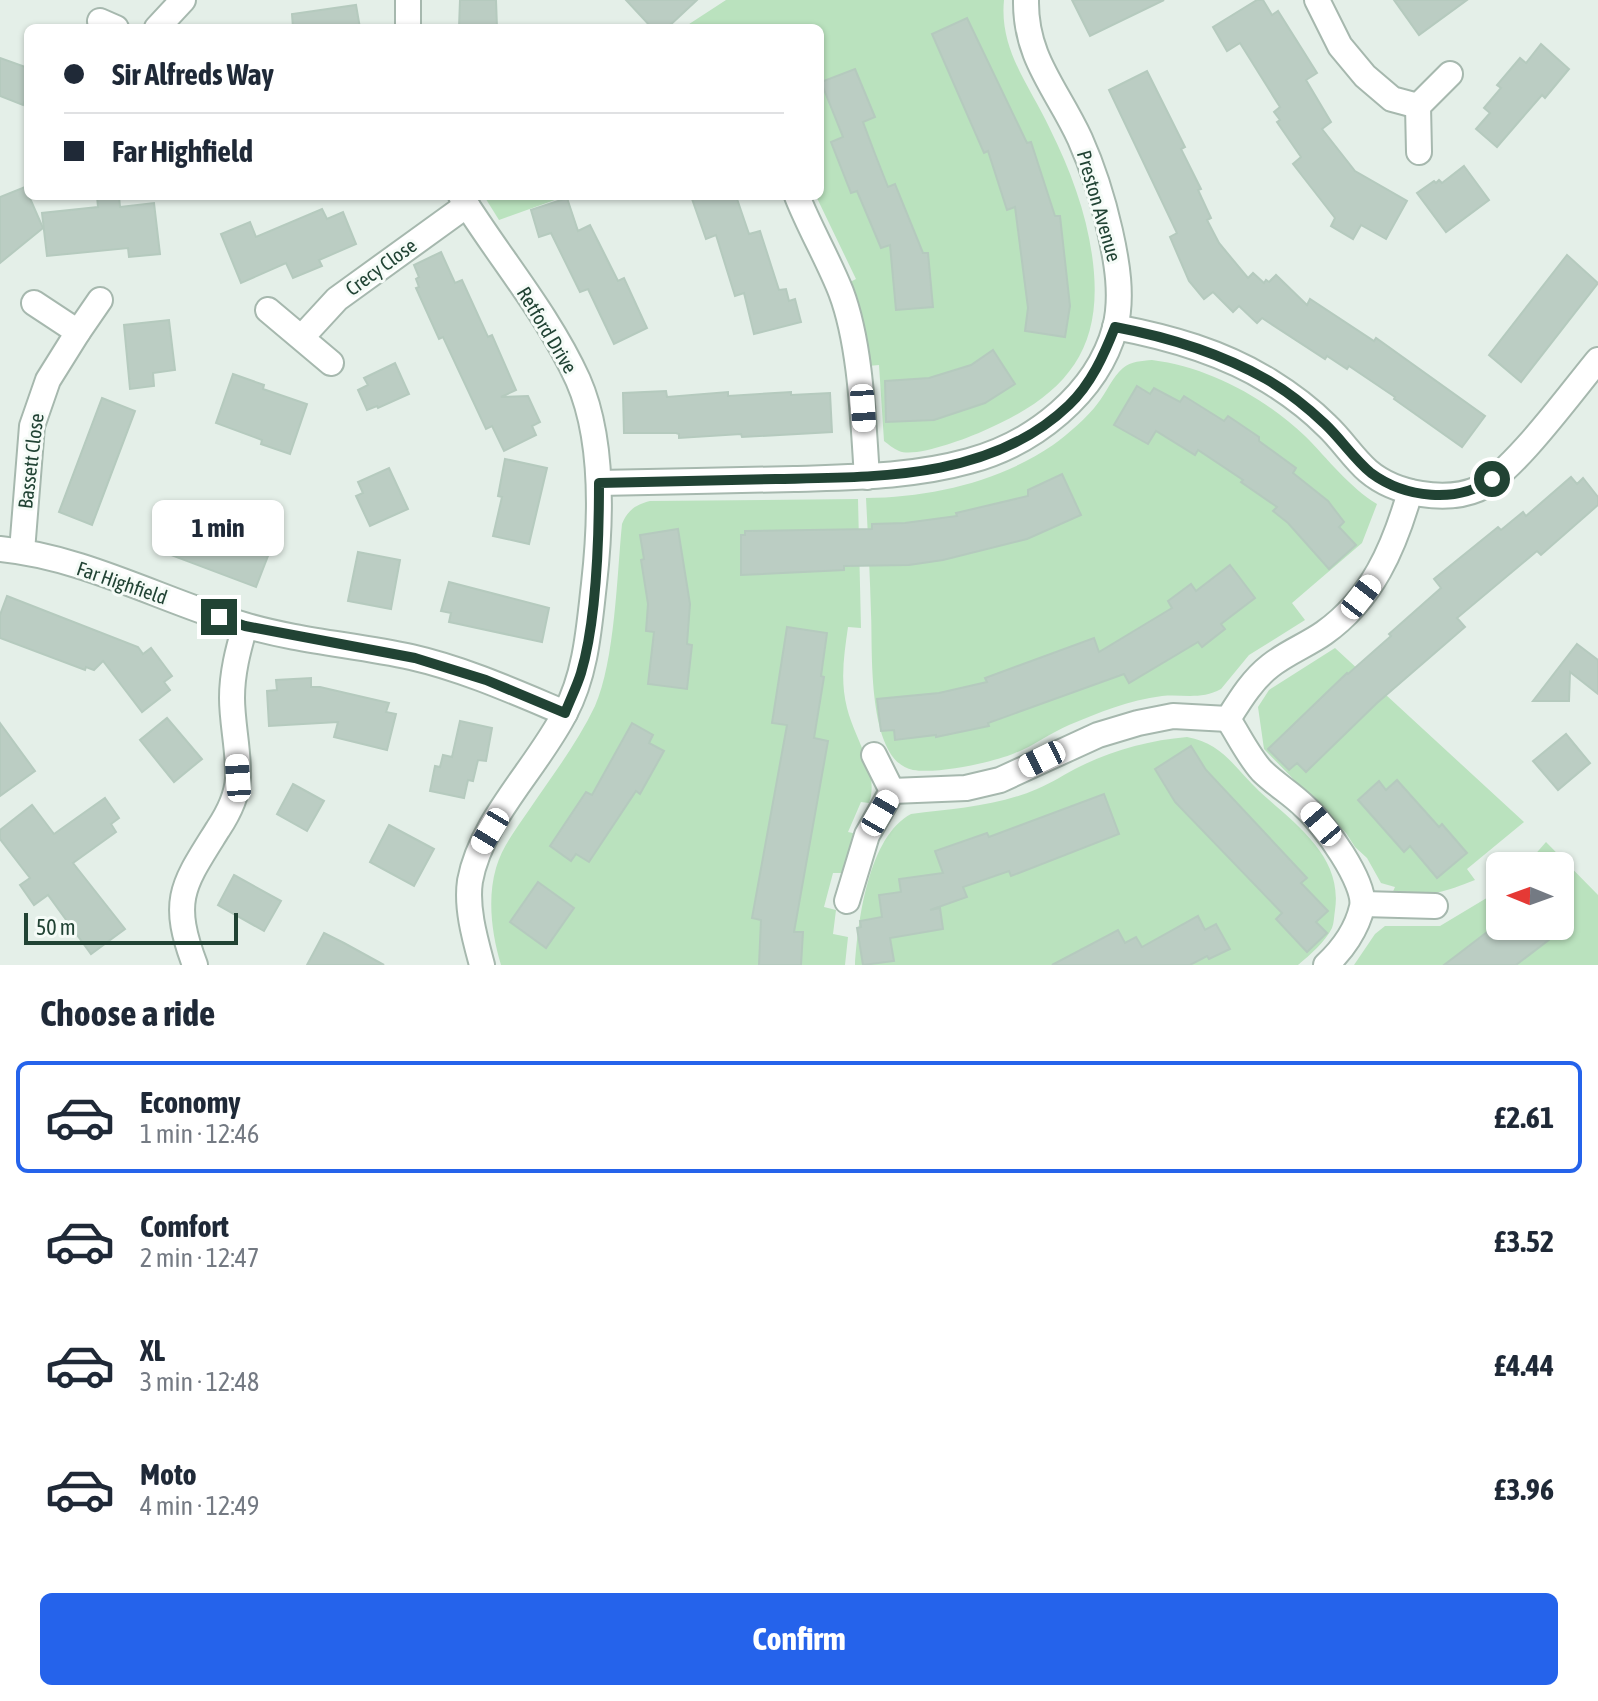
<!DOCTYPE html>
<html lang="en">
<head>
<meta charset="utf-8">
<style>
  :root { --surface:#fff; --page:#f6f6f7; --text:#1f2937; --muted:#747a83; --line:#e0e1e3; --accent:#2563eb }
  body { margin:0; font-family:"Asap Condensed",sans-serif; background:var(--page); color:var(--text); height:100vh; display:flex; flex-direction:column; font-size:30px; white-space:nowrap }
  * { box-sizing:border-box; margin:0 }
  p { font-size:26px; color:var(--muted) }
  .icon { flex:none; width:44px; height:44px; fill:none; stroke:currentColor; stroke-width:2; stroke-linecap:round; stroke-linejoin:round }
  .map { position:relative; height:965px; overflow:hidden }
  .details { display:flex; flex-direction:column; background:var(--surface); flex:1 }
  .details>* { flex:none }
  .banner { position:absolute; left:24px; top:24px; width:800px; height:176px; border-radius:12px; box-shadow:0 2px 6px #0004; display:grid; align-content:center; height:176px; padding:0 40px; background:var(--surface) }
  .needle { width:52px; rotate:271deg }
  .fabs { position:absolute; left:1486px; top:852px; display:grid; gap:16px }
  .fabs a { display:grid; place-items:center; width:88px; height:88px; border-radius:12px; background:var(--surface); box-shadow:0 2px 6px #0004; font-size:40px }
  .scale { position:absolute; left:24px; bottom:20px; width:214px; box-sizing:border-box; padding-left:8px; border:4px solid #214334; border-top:0; font-size:22px; line-height:28px; white-space:nowrap; color:#214334; -webkit-text-stroke:6px #f5fbf7; paint-order:stroke }
  .end { position:absolute; width:36px; height:36px; margin:-18px; border:10px solid #214334; background:#fff; box-shadow:0 0 0 4px #fff }
  .from { border-radius:50% }
  .bubble { position:absolute; height:56px; border-radius:12px; background:var(--surface); box-shadow:0 2px 6px #0004; font-size:26px; font-weight:700; line-height:56px; text-align:center }
  .car { position:absolute; width:24px; height:48px; margin:-24px -12px; border-radius:10px; box-shadow:0 0 6px 2px #0007; background:linear-gradient(#fff 24%,#345 0 40%,#fff 0 76%,#345 0 86%,#fff 0) }
  .banner b { display:flex; align-items:center; gap:28px; height:76px; font-size:30px }
  .banner b+b { border-top:2px solid var(--line) }
  .banner i { width:20px; height:20px; background:var(--text) }
  ul { padding:0; list-style:none }
  li { display:flex; align-items:center; gap:24px; height:112px; margin:0 16px 12px; padding:0 24px; border:4px solid transparent; border-radius:12px }
  li div { flex:1 }
  li b { display:block; font-size:30px }
  li em { font-style:normal; font-weight:700 }
  li.current { border-color:var(--accent) }
  li>.icon { width:72px; height:72px; stroke-width:1.5 }
  h2 { padding:0 40px; font-size:36px; line-height:96px }
  .primary-button { display:flex; gap:16px; margin-top:auto; padding:16px 40px }
  .primary-button a { flex:1; height:92px; border-radius:12px; background:var(--accent); color:#fff; font-size:32px; font-weight:700; line-height:92px; text-align:center }
  .map>svg:first-child { display:block }
  .green { fill:#bae2be }
  .building { fill:#bbcdc3; stroke:#b5cabe; stroke-width:2 }
  .lines { fill:none; stroke-linecap:round; stroke-linejoin:round }
  .minor-casing { stroke:#a6b8ae; stroke-width:28 }
  .minor { stroke:#fff; stroke-width:24 }
  .route { stroke:#214334; stroke-width:10 }
  .labels { text-anchor:middle; stroke-width:6; stroke-linejoin:round; paint-order:stroke }
  .street-label { font-size:20px; fill:#214334; stroke:#f5fbf7 }
</style>
</head>
<body>
<div class="map">
<svg width="1598" height="965" viewBox="0 0 1598 965">
  <rect width="100%" height="100%" fill="#e4efe8"/>
  <g class="green">
    <path d="M726 0H1004C999 50 1030 86 1050 129 1070 169 1086 212 1092 255 1106 351 1065 396 981 432 965 439 915 458 899 451 894 449 888 444 884 441L879 365 868 366 850 282 856 279 816 196H820V28H683Z"/>
    <path d="M484 196H566L499 220Z"/>
    <path d="M1152 360C1208 367 1264 397 1305 436 1328 459 1349 487 1377 504L1362 543 1292 603 1305 620 1249 655 1221 689C1201 700 1183 694 1162 696 1129 700 1098 713 1069 725 1050 733 1034 746 1015 753 991 763 938 774 913 770 866 761 873 649 871 614 870 575 868 537 866 498 931 497 999 482 1053 445 1068 434 1087 418 1098 403 1106 393 1113 376 1123 368 1131 361 1142 361 1152 360Z"/>
    <path d="M858 499 861 628 848 627C844 655 840 680 847 708 854 737 880 773 869 803L861 802 848 832 857 834 843 873H833L824 907 836 910 833 934 848 937 845 965H501C492 935 487 899 496 868 502 846 517 828 529 810 552 776 578 742 595 706 615 661 617 574 622 524 628 510 635 505 650 501Z"/>
    <path d="M1335 648 1524 822 1467 869 1475 880C1443 893 1425 897 1391 896L1395 887 1381 883 1367 858 1355 847 1346 833 1264 749 1258 707 1269 690Z"/>
    <path d="M1187 737C1222 743 1235 768 1259 791 1295 824 1343 856 1335 910 1334 916 1334 923 1332 928 1325 942 1310 955 1298 965H855C858 921 868 837 911 814 953 809 998 806 1037 789 1052 783 1066 773 1081 766 1113 750 1151 740 1187 737Z"/>
    <path d="M1546 842 1598 895V965H1354L1375 934 1385 926H1440L1500 890V926H1560V866H1512L1519 860 1532 858Z"/>
  </g>
  <g class="building">
    <path d="M460 0H496L497 28H459Z"/>
    <path d="M626 0H697L667 28H652Z"/>
    <path d="M1072 0H1164L1090 36Z"/>
    <path d="M1257 0H1263L1272 15 1278 11 1317 73 1306 80 1331 122 1322 129 1355 171 1407 201 1386 239 1361 225 1353 239 1331 226 1335 218 1293 164 1301 157 1277 122 1280 120 1274 112 1280 107 1240 43 1227 51 1213 27Z"/>
    <path d="M1394 0H1467L1419 35Z"/>
    <path d="M356 5 360 28H293L292 14Z"/>
    <path d="M967 18 1027 143 1031 142 1055 216H1060L1070 306 1065 337 1025 331 1028 308 1015 207 1007 210 988 151 984 153 932 34Z"/>
    <path d="M1541 44 1569 69 1545 98 1542 95 1497 147 1476 129 1490 113 1484 108 1501 88 1497 85 1520 58 1526 63Z"/>
    <path d="M0 58 28 68V92L23 105 0 96Z"/>
    <path d="M855 69 875 117 863 122 875 154 888 187 895 184 923 253H928L933 307 896 310 890 245 881 248 857 191 851 193 831 142 843 137 821 82Z"/>
    <path d="M1147 71 1185 147 1181 149 1201 189 1198 190 1211 218 1207 220 1219 243 1248 278 1253 273 1264 283 1266 280 1269 282 1276 275 1307 305 1310 299 1374 341 1376 338 1485 416 1462 447 1394 399 1395 397 1349 366 1347 369 1327 356 1325 359 1262 318 1257 323 1239 306 1233 312 1213 292 1204 299 1189 281 1170 237 1177 233 1109 90Z"/>
    <path d="M1464 166 1489 200 1446 232 1417 193 1434 181 1436 183 1439 180 1442 183Z"/>
    <path d="M25 187 43 228 0 263V197Z"/>
    <path d="M97 196H119L120 207 154 203 160 254 129 257 128 248 47 256 42 213 98 207Z"/>
    <path d="M691 196H736L749 234 760 231 779 290 786 289 789 301 795 299 801 322 754 334 744 293 735 296 716 235 706 239Z"/>
    <path d="M567 198 578 231 590 225 618 281 624 278 647 328 614 344 588 289 580 292 551 233 539 237 531 210Z"/>
    <path d="M322 209 327 219 343 212 356 244 319 260 322 266 293 278 286 263 241 283 221 234 250 222 256 237Z"/>
    <path d="M441 252 455 283 462 280 488 337 492 335 516 390 501 397 528 396 540 422 532 426 536 435 504 451 492 426 486 429 443 337 439 339 416 288 419 287 416 279 419 277 414 265Z"/>
    <path d="M1567 255 1598 283 1521 382 1489 355Z"/>
    <path d="M169 320 175 370 153 373 154 386 130 389 124 325Z"/>
    <path d="M993 350 1015 384 985 403 934 420 886 422 885 381 929 378 971 365Z"/>
    <path d="M395 363 409 394 378 408 377 406 367 410 358 390 368 385 364 378Z"/>
    <path d="M233 374 264 385 263 389 307 404 290 454 261 444 262 440 216 423Z"/>
    <path d="M1137 386 1150 394 1154 388 1180 402 1184 396 1224 421 1228 416 1259 437V441L1296 468 1293 473 1328 501 1344 522 1339 527 1356 545 1329 569 1288 523 1273 511 1277 507 1241 482 1243 480 1198 450 1195 455 1156 431 1148 444 1114 425Z"/>
    <path d="M666 391 667 397 728 392V396L791 392V395L830 393 832 432 742 437 741 434 679 438V434L676 433H624L623 393Z"/>
    <path d="M102 398 135 411 92 525 59 512Z"/>
    <path d="M505 459 547 468 529 544 493 536 502 497 498 496Z"/>
    <path d="M389 468 408 509 370 526 356 496 363 493 358 482Z"/>
    <path d="M1062 474 1081 515 1027 539 943 560 909 565 844 566V570L741 575V535H745V531L872 529V524L905 523 957 516 956 513 1028 496V490Z"/>
    <path d="M1571 477 1577 484 1583 478 1598 497V505L1541 555 1537 551 1457 618 1465 627 1377 703 1306 772 1297 763 1289 770 1268 749 1347 673 1348 674 1391 636 1389 634 1441 588 1434 579 1498 527 1501 530 1523 512 1526 516Z"/>
    <path d="M177 513 271 548 256 587 163 552Z"/>
    <path d="M678 529 690 604 687 644 692 645 687 689 648 684 654 632 646 631 648 604 641 560 644 559 640 535Z"/>
    <path d="M358 552 400 560 391 609 348 601Z"/>
    <path d="M1230 565 1255 598 1221 624 1225 629 1202 647 1198 642 1129 683 1124 674 988 723 989 726 936 737V735L895 740 894 730 881 731 877 699 939 693 987 682 985 678 1094 638 1099 652 1172 608 1168 601 1191 584 1196 591Z"/>
    <path d="M449 582 549 608 542 642 449 622 451 613 441 611Z"/>
    <path d="M7 596 138 647 143 654 151 648 172 676 164 682 170 690 142 712 103 661 94 670 86 667 85 670 0 638V615Z"/>
    <path d="M787 627 827 633 821 676 824 677 814 738 828 741 794 932H803L801 965H759L761 920 752 918 787 725 772 723Z"/>
    <path d="M1577 644 1598 660V694L1570 672 1569 701H1533Z"/>
    <path d="M311 678V687H320L389 703 386 712 396 714 387 750 334 737 338 722 269 726 267 691 277 690 276 680Z"/>
    <path d="M167 718 202 759 174 782 140 740Z"/>
    <path d="M460 721 492 728 486 761 478 760 473 781 468 780 464 798 430 791 435 766 440 767 443 755 452 757Z"/>
    <path d="M0 723 35 771 0 796Z"/>
    <path d="M632 723 653 735 649 743 664 751 640 794 636 791 589 862 576 854 571 861 550 846 586 792 592 795Z"/>
    <path d="M1566 734 1590 763 1558 790 1533 761Z"/>
    <path d="M1191 746 1206 770 1307 878 1301 883 1328 911 1316 922 1327 933 1307 952 1276 919 1282 913 1175 802 1155 769Z"/>
    <path d="M1397 780 1439 827 1442 824 1467 853 1437 878 1410 846 1404 852 1358 800 1379 781 1386 790Z"/>
    <path d="M293 784 324 801 307 831 277 814Z"/>
    <path d="M1104 794 1119 834 1011 876 1009 871 963 887 967 897 930 910 940 908 943 929 890 938 894 961 863 965 857 928 861 927 860 921 882 917 879 895 901 892 899 879 943 873 935 851 987 833 989 837Z"/>
    <path d="M105 798 119 818 111 824 116 832 73 863 125 929 91 954 48 895 34 905 20 885 30 878 0 839V830L32 805 54 834Z"/>
    <path d="M389 825 434 849 414 886 370 862Z"/>
    <path d="M234 875 281 901 264 931 218 905Z"/>
    <path d="M538 882 574 908 546 948 510 922Z"/>
    <path d="M1198 916 1205 930 1216 924 1230 949 1209 959 1207 956 1190 965H1052L1118 930 1125 943 1136 937 1142 947Z"/>
    <path d="M1495 926H1567L1516 965H1444Z"/>
    <path d="M324 933 344 943 384 965H307Z"/>
  </g>
  <g class="lines">
    <g class="minor-casing">
      <g id="minor">
        <path d="M408 0V28"/>
        <path d="M1317 0 1340 46 1365 76 1392 99 1418 106"/>
        <path d="M100 21 116 28"/>
        <path d="M157 28 183 0"/>
        <path d="M1419 152 1418 106 1450 74"/>
        <path d="M461 196C499 257 548 314 578 380 604 439 601 522 594 584 589 628 586 674 565 713 537 768 481 820 470 881 466 908 475 939 482 965"/>
        <path d="M797 196C810 229 828 259 841 292 861 345 863 420 867 477"/>
        <path d="M268 310 331 363"/>
        <path d="M1115 327C1169 337 1222 352 1269 381 1290 394 1310 409 1327 426 1342 440 1353 458 1368 471 1395 494 1445 503 1478 489 1512 474 1572 391 1598 360"/>
        <path d="M78 332 100 300"/>
        <path d="M302 337 337 299 467 205"/>
        <path d="M599 483C664 482 729 480 794 479 853 477 911 477 969 461 1033 444 1097 394 1115 328 1123 297 1117 262 1110 231 1103 200 1093 168 1080 139 1057 89 1025 58 1026 0"/>
        <path d="M0 549C84 557 163 601 244 625 298 641 356 645 411 657 464 669 515 692 565 713"/>
        <path d="M22 551 32 426 48 380 78 332 34 303"/>
        <path d="M1228 719C1239 736 1249 757 1262 771 1275 784 1292 794 1305 807 1323 823 1367 883 1362 907 1357 929 1342 950 1326 965"/>
        <path d="M892 791 966 788 1000 780 1098 735 1138 723 1173 716 1228 719C1240 700 1252 680 1270 666 1286 653 1307 645 1324 633 1372 599 1394 548 1410 492"/>
        <path d="M847 901 867 835 892 791 874 755"/>
        <path d="M1363 904 1435 906"/>
        <path d="M195 965C170 899 183 885 218 829 228 814 237 796 238 778 239 751 232 724 232 698 232 673 238 650 245 626"/>
      </g>
    </g>
    <use href="#minor" class="minor"/>
  </g>
  <g class="lines">
    <path class="route" d="M219 617 245 626 415 658 486 680 565 713C570 700 577 686 581 673 597 619 599 539 599 483 658 482 717 480 776 479 876 477 991 480 1069 405 1091 384 1104 355 1115 327 1168 337 1218 352 1266 379 1287 391 1307 407 1325 424 1341 439 1354 459 1371 473 1405 498 1457 504 1492 479"/>
  </g>
  <g class="labels">
    <g class="street-label">
      <text transform="translate(1099 206) rotate(74)" y="7">Preston Avenue</text>
      <text transform="translate(381 267) rotate(-36)" y="7">Crecy Close</text>
      <text transform="translate(547 330) rotate(59)" y="7">Retford Drive</text>
      <text transform="translate(31 461) rotate(-83)" y="7">Bassett Close</text>
      <text transform="translate(122 583) rotate(19)" y="7">Far Highfield</text>
    </g>
  </g>
</svg>
<div class="fabs">
<a><svg class="needle" viewBox="-14 -14 28 28"><path d="M0-13l5 13h-10z" fill="#e53935"/><path d="M0 13l5-13h-10z" fill="#747a83"/></svg></a>
</div>
<div class="scale">50 m</div>
<i class="end from" style="left:1492px;top:479px"></i>
<i class="end" style="left:219px;top:617px"></i>
<div class="bubble" style="left:152px;top:500px;width:132px">1 min</div>
<i class="car" style="left:863px;top:408px;rotate:176deg"></i>
<i class="car" style="left:1361px;top:597px;rotate:38deg"></i>
<i class="car" style="left:1042px;top:759px;rotate:244deg"></i>
<i class="car" style="left:238px;top:778px;rotate:356deg"></i>
<i class="car" style="left:880px;top:813px;rotate:30deg"></i>
<i class="car" style="left:1321px;top:824px;rotate:320deg"></i>
<i class="car" style="left:490px;top:831px;rotate:211deg"></i>
<div class="banner">
<b><i class="from"></i>Sir Alfreds Way</b>
<b><i></i>Far Highfield</b>
</div>
</div>
<section class="details">
<h2>Choose a ride</h2>
<ul>
<li class="current"><svg class="icon" aria-label="car" viewBox="0 0 24 24"><path d="M5 17H2v-5l4-1 3-4h7l3 4 3 1v5h-3M9 17h6M6 11h13"/><circle cx="7" cy="17" r="2"/><circle cx="17" cy="17" r="2"/></svg><div><b>Economy</b><p>1 min · 12:46</p></div><em>£2.61</em></li>
<li><svg class="icon" aria-label="car" viewBox="0 0 24 24"><path d="M5 17H2v-5l4-1 3-4h7l3 4 3 1v5h-3M9 17h6M6 11h13"/><circle cx="7" cy="17" r="2"/><circle cx="17" cy="17" r="2"/></svg><div><b>Comfort</b><p>2 min · 12:47</p></div><em>£3.52</em></li>
<li><svg class="icon" aria-label="car" viewBox="0 0 24 24"><path d="M5 17H2v-5l4-1 3-4h7l3 4 3 1v5h-3M9 17h6M6 11h13"/><circle cx="7" cy="17" r="2"/><circle cx="17" cy="17" r="2"/></svg><div><b>XL</b><p>3 min · 12:48</p></div><em>£4.44</em></li>
<li><svg class="icon" aria-label="car" viewBox="0 0 24 24"><path d="M5 17H2v-5l4-1 3-4h7l3 4 3 1v5h-3M9 17h6M6 11h13"/><circle cx="7" cy="17" r="2"/><circle cx="17" cy="17" r="2"/></svg><div><b>Moto</b><p>4 min · 12:49</p></div><em>£3.96</em></li>
</ul>
<div class="primary-button"><a>Confirm</a></div>
</section>
</body>
</html>
